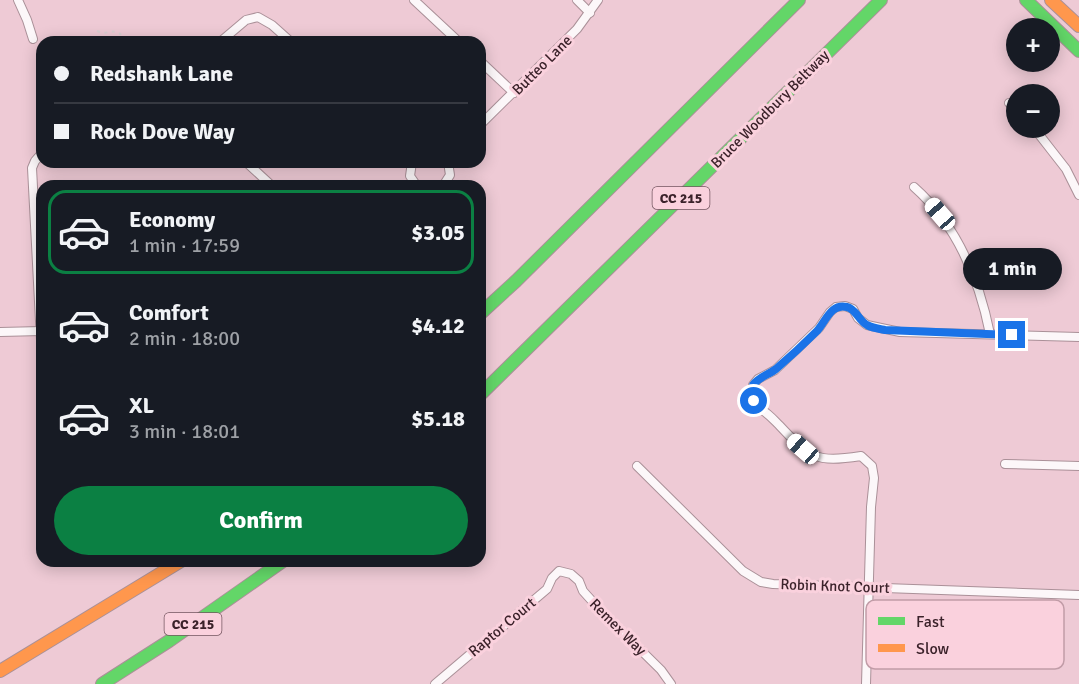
<!DOCTYPE html>
<html lang="en">
<head>
<meta charset="utf-8">
<style>
  :root { --surface:#171b24; --page:#242831; --text:#f1f3f6; --muted:#9ea1a6; --line:#363941; --accent:#0b8043 }
  body { margin:0; font-family:Signika,sans-serif; background:var(--page); color:var(--text); height:100vh; display:flex; flex-direction:column; font-size:22px; white-space:nowrap }
  * { box-sizing:border-box; margin:0 }
  p { font-size:20px; color:var(--muted) }
  .icon { flex:none; width:33px; height:33px; fill:none; stroke:currentColor; stroke-width:2; stroke-linecap:round; stroke-linejoin:round }
  .map { position:relative; flex:1; overflow:hidden }
  .drawer { position:absolute; left:36px; top:180px; width:450px; height:387px; display:flex; flex-direction:column; background:var(--surface); border-radius:18px; box-shadow:0 3px 15px #0003 }
  .drawer>* { flex:none }
  .guide { position:absolute; left:36px; top:36px; width:450px; height:132px; border-radius:18px; box-shadow:0 3px 15px #0003; display:grid; align-content:center; height:132px; padding:0 18px; background:var(--surface) }
  .tools { position:absolute; left:1006px; top:18px; display:grid; gap:12px }
  .tools a { display:grid; place-items:center; width:54px; height:54px; border-radius:50%; background:var(--surface); box-shadow:0 3px 15px #0003; font-size:30px }
  .end { position:absolute; width:27px; height:27px; margin:-14px; border:8px solid #1a73e8; background:#fff; box-shadow:0 0 0 3px #fff }
  .from { border-radius:50% }
  .bubble { position:absolute; height:42px; border-radius:21px; background:var(--surface); box-shadow:0 3px 15px #0003; font-size:20px; font-weight:700; line-height:42px; text-align:center }
  .car { position:absolute; width:18px; height:36px; margin:-18px -9px; border-radius:8px; box-shadow:0 0 4px 2px #0007; background:linear-gradient(#fff 24%,#345 0 40%,#fff 0 76%,#345 0 86%,#fff 0) }
  .guide b { display:flex; align-items:center; gap:21px; height:57px; font-size:22px }
  .guide b+b { border-top:2px solid var(--line) }
  .guide i { width:15px; height:15px; background:var(--text) }
  ul { padding:10px 0 0; list-style:none }
  li { display:flex; align-items:center; gap:18px; height:84px; margin:0 12px 9px; padding:0 6px; border:3px solid transparent; border-radius:18px }
  li div { flex:1 }
  li b { display:block; font-size:22px }
  li em { font-style:normal; font-weight:700 }
  li.active { border-color:var(--accent) }
  li>.icon { width:54px; height:54px; stroke-width:1.5 }
  .action { display:flex; gap:12px; margin-top:auto; padding:12px 18px }
  .action a { flex:1; height:69px; border-radius:36px; background:var(--accent); color:#fff; font-size:24px; font-weight:700; line-height:69px; text-align:center }
  .map>svg:first-child { display:block }
  .lines { fill:none; stroke-linecap:round; stroke-linejoin:round }
  .street-casing { stroke:#aa9098; stroke-width:10 }
  .fast-casing { stroke:#aa9098; stroke-width:14 }
  .slow-casing { stroke:#aa9098; stroke-width:14 }
  .path { stroke:#dacfd2; stroke-width:2; stroke-dasharray:3 4.5; stroke-linecap:butt }
  .street { stroke:#fcf7f9; stroke-width:8 }
  .fast { stroke:#63d668; stroke-width:12 }
  .slow { stroke:#ff974d; stroke-width:12 }
  .route { stroke:#1a73e8; stroke-width:8 }
  .labels { text-anchor:middle; stroke-width:6; stroke-linejoin:round; paint-order:stroke }
  .shield { fill:#fad1dd; stroke:#745660; stroke-width:1.5 }
  .shield-label { font-size:14px; font-weight:bold; fill:#3b222a }
  .street-label { font-size:15px; fill:#3b222a; stroke:#fad1dd }
  .key { fill:#fad1dd; stroke:#c19ca7; stroke-width:1.5 }
  .key-label { font-size:16px; fill:#3b222a }
</style>
</head>
<body>
<div class="map">
<svg width="1079" height="684" viewBox="0 0 1079 684">
  <rect width="100%" height="100%" fill="#eecad5"/>
  <g class="lines">
    <g class="street-casing">
      <g id="street">
        <path d="M18 0 27 20 33 39"/>
        <path d="M414 0 459 42"/>
        <path d="M577 0 590 13"/>
        <path d="M220 42 246 20 258 17 272 25 291 42"/>
        <path d="M480 61 514 93"/>
        <path d="M1009 103 1017 110"/>
        <path d="M480 125 577 29 598 0"/>
        <path d="M1034 128 1066 169 1079 195"/>
        <path d="M42 153 35 161 32 168 42 359"/>
        <path d="M246 162 272 186"/>
        <path d="M412 162 410 176 417 186"/>
        <path d="M443 186 450 175 448 162"/>
        <path d="M914 187C957 225 979 279 990 334"/>
        <path d="M0 332 42 331"/>
        <path d="M1005 464 1079 466"/>
        <path d="M637 466 743 571 761 582 773 584 1079 595"/>
        <path d="M435 684 547 589 552 578 559 571 571 574 579 581 583 591 602 612 661 670 671 684"/>
        <path d="M866 684 871 507 874 478 872 466 861 456C815 463 810 458 779 425 772 418 766 411 757 407L754 401 753 385 758 379 775 370 819 328 830 312 836 307 845 306 853 309 858 318 867 325 900 332 1079 337"/>
      </g>
    </g>
    <g class="fast-casing">
      <g id="fast">
        <path d="M1026 0 1079 51"/>
        <path d="M480 314 516 281 799 0"/>
        <path d="M480 395 881 0"/>
        <path d="M102 684 169 641 283 561"/>
      </g>
    </g>
    <g class="slow-casing">
      <g id="slow">
        <path d="M1051 0 1079 26"/>
        <path d="M0 671 181 561"/>
      </g>
    </g>
    <path class="path" d="M97 31C111 37 113 23 128 42"/>
    <use href="#street" class="street"/>
    <use href="#fast" class="fast"/>
    <use href="#slow" class="slow"/>
  </g>
  <g class="lines">
    <path class="route" d="M754 401 753 385C759 377 768 375 776 369 790 357 804 344 817 331 826 321 831 303 847 307 856 309 859 321 867 325 872 328 880 329 885 330L1012 335"/>
  </g>
  <g class="labels">
    <g class="shield">
      <rect x="652.5" y="187" width="57" height="22" rx="4.5"/>
      <rect x="164.5" y="613" width="57" height="22" rx="4.5"/>
    </g>
    <g class="shield-label">
      <text x="681" y="203">CC 215</text>
      <text x="193" y="629">CC 215</text>
    </g>
    <g class="street-label">
      <text transform="translate(542 65) rotate(-45)" y="5">Butteo Lane</text>
      <text transform="translate(770 109) rotate(-45)" y="5">Bruce Woodbury Beltway</text>
      <text transform="translate(835 586) rotate(2)" y="5">Robin Knot Court</text>
      <text transform="translate(502 627) rotate(-40)" y="5">Raptor Court</text>
      <text transform="translate(618 627) rotate(45)" y="5">Remex Way</text>
    </g>
  </g>
  <rect x="866" y="600" width="198" height="69" rx="9" class="key"/>
  <rect x="878" y="617" width="27" height="8" fill="#63d668"/>
  <rect x="878" y="644" width="27" height="8" fill="#ff974d"/>
  <g class="key-label">
    <text x="916" y="627">Fast</text>
    <text x="916" y="654">Slow</text>
  </g>
</svg>
<div class="tools">
<a>+</a>
<a>−</a>
</div>
<i class="end from" style="left:754px;top:401px"></i>
<i class="end" style="left:1012px;top:335px"></i>
<div class="bubble" style="left:963px;top:248px;width:99px">1 min</div>
<i class="car" style="left:940px;top:214px;rotate:319deg"></i>
<i class="car" style="left:803px;top:449px;rotate:311deg"></i>
<div class="guide">
<b><i class="from"></i>Redshank Lane</b>
<b><i></i>Rock Dove Way</b>
</div>
<section class="drawer">
<ul>
<li class="active"><svg class="icon" aria-label="car" viewBox="0 0 24 24"><path d="M5 17H2v-5l4-1 3-4h7l3 4 3 1v5h-3M9 17h6M6 11h13"/><circle cx="7" cy="17" r="2"/><circle cx="17" cy="17" r="2"/></svg><div><b>Economy</b><p>1 min · 17:59</p></div><em>$3.05</em></li>
<li><svg class="icon" aria-label="car" viewBox="0 0 24 24"><path d="M5 17H2v-5l4-1 3-4h7l3 4 3 1v5h-3M9 17h6M6 11h13"/><circle cx="7" cy="17" r="2"/><circle cx="17" cy="17" r="2"/></svg><div><b>Comfort</b><p>2 min · 18:00</p></div><em>$4.12</em></li>
<li><svg class="icon" aria-label="car" viewBox="0 0 24 24"><path d="M5 17H2v-5l4-1 3-4h7l3 4 3 1v5h-3M9 17h6M6 11h13"/><circle cx="7" cy="17" r="2"/><circle cx="17" cy="17" r="2"/></svg><div><b>XL</b><p>3 min · 18:01</p></div><em>$5.18</em></li>
</ul>
<div class="action"><a>Confirm</a></div>
</section>
</div>
</body>
</html>
